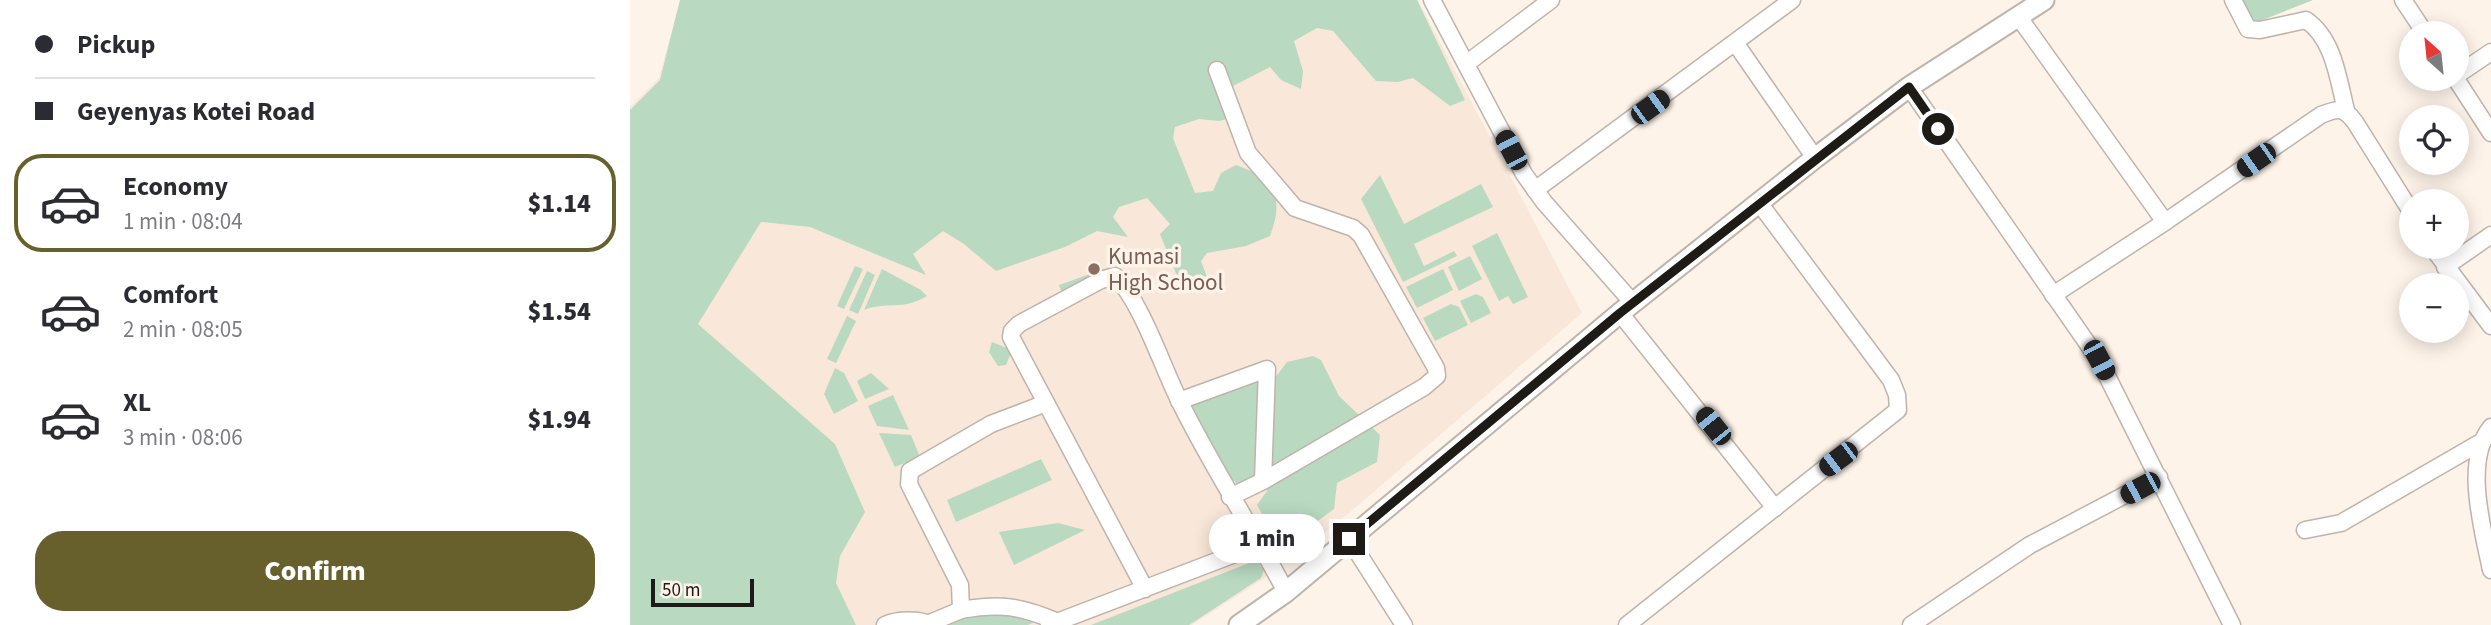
<!DOCTYPE html>
<html lang="en">
<head>
<meta charset="utf-8">
<style>
  :root { --surface:#fff; --page:#f2f2f3; --text:#2b2b33; --muted:#7c7c81; --line:#e1e1e2; --accent:#67602c }
  body { margin:0; font-family:"Source Sans 3",sans-serif; background:var(--page); color:var(--text); height:100vh; display:flex; flex-direction:column; font-size:26px; white-space:nowrap }
  * { box-sizing:border-box; margin:0 }
  p { font-size:23px; color:var(--muted) }
  .icon { flex:none; width:38px; height:38px; fill:none; stroke:currentColor; stroke-width:2; stroke-linecap:round; stroke-linejoin:round }
  .map { position:relative; flex:1; overflow:hidden }
  .side { display:flex; flex-direction:column; background:var(--surface); width:630px }
  .side>* { flex:none }
  .guide { display:grid; align-content:center; height:154px; padding:0 35px; background:var(--surface) }
  .needle { width:46px; rotate:333deg }
  .controls { position:absolute; left:1769px; top:21px; display:grid; gap:14px }
  .controls a { display:grid; place-items:center; width:70px; height:70px; border-radius:50%; background:var(--surface); box-shadow:0 4px 18px #0003; font-size:35px }
  .scale { position:absolute; left:21px; bottom:18px; width:103px; box-sizing:border-box; padding-left:7px; border:4px solid #1e1b17; border-top:0; font-size:19px; line-height:24px; white-space:nowrap; color:#1e1b17; -webkit-text-stroke:5px #fdf3e9; paint-order:stroke }
  .end { position:absolute; width:32px; height:32px; margin:-16px; border:9px solid #1e1b17; background:#fff; box-shadow:0 0 0 4px #fff }
  .from { border-radius:50% }
  .bubble { position:absolute; height:49px; border-radius:24px; background:var(--surface); box-shadow:0 4px 18px #0003; font-size:23px; font-weight:800; line-height:49px; text-align:center }
  .car { position:absolute; width:21px; height:42px; margin:-21px -10px; border-radius:9px; box-shadow:0 0 5px 2px #0007; background:linear-gradient(#222 24%,#8ab4d8 0 40%,#222 0 76%,#8ab4d8 0 86%,#222 0) }
  .guide b { display:flex; align-items:center; gap:24px; height:66px; font-size:26px }
  .guide b+b { border-top:2px solid var(--line) }
  .guide i { width:18px; height:18px; background:var(--text) }
  ul { padding:0; list-style:none }
  li { display:flex; align-items:center; gap:21px; height:98px; margin:0 14px 10px; padding:0 21px; border:4px solid transparent; border-radius:28px }
  li div { flex:1 }
  li b { display:block; font-size:26px }
  li em { font-style:normal; font-weight:800 }
  li.current { border-color:var(--accent) }
  li>.icon { width:63px; height:63px; stroke-width:1.5 }
  .button { display:flex; gap:14px; margin-top:auto; padding:14px 35px }
  .button a { flex:1; height:80px; border-radius:28px; background:var(--accent); color:#fff; font-size:28px; font-weight:800; line-height:80px; text-align:center }
  main { display:flex; flex:1; min-height:0 }
  .map>svg:first-child { display:block }
  .built { fill:#f9e8d9 }
  .green { fill:#b9d9c0 }
  .lines { fill:none; stroke-linecap:round; stroke-linejoin:round }
  .minor-casing { stroke:#beb4ab; stroke-width:19 }
  .tertiary-casing { stroke:#beb4ab; stroke-width:23 }
  .minor { stroke:#fff; stroke-width:16 }
  .tertiary { stroke:#fff; stroke-width:19 }
  .route { stroke:#1e1b17; stroke-width:9 }
  .education-dot { fill:#8d6e63; stroke:#fdf3e9; stroke-width:2.5 }
  .labels { text-anchor:middle; stroke-width:7; stroke-linejoin:round; paint-order:stroke }
  .education-label { font-size:23px; fill:#785e54; stroke:#fdf3e9; text-anchor:start }
</style>
</head>
<body>
<main>
<section class="side">
<div class="guide">
<b><i class="from"></i>Pickup</b>
<b><i></i>Geyenyas Kotei Road</b>
</div>
<ul>
<li class="current"><svg class="icon" aria-label="car" viewBox="0 0 24 24"><path d="M5 17H2v-5l4-1 3-4h7l3 4 3 1v5h-3M9 17h6M6 11h13"/><circle cx="7" cy="17" r="2"/><circle cx="17" cy="17" r="2"/></svg><div><b>Economy</b><p>1 min · 08:04</p></div><em>$1.14</em></li>
<li><svg class="icon" aria-label="car" viewBox="0 0 24 24"><path d="M5 17H2v-5l4-1 3-4h7l3 4 3 1v5h-3M9 17h6M6 11h13"/><circle cx="7" cy="17" r="2"/><circle cx="17" cy="17" r="2"/></svg><div><b>Comfort</b><p>2 min · 08:05</p></div><em>$1.54</em></li>
<li><svg class="icon" aria-label="car" viewBox="0 0 24 24"><path d="M5 17H2v-5l4-1 3-4h7l3 4 3 1v5h-3M9 17h6M6 11h13"/><circle cx="7" cy="17" r="2"/><circle cx="17" cy="17" r="2"/></svg><div><b>XL</b><p>3 min · 08:06</p></div><em>$1.94</em></li>
</ul>
<div class="button"><a>Confirm</a></div>
</section>
<div class="map">
<svg width="1861" height="625" viewBox="0 0 1861 625">
  <rect width="100%" height="100%" fill="#fdf3e9"/>
  <path class="built" d="M50 0H788L952 313 718 514 661 559 652 550 629 559 637 571 635 578 562 625H0V107L29 78Z"/>
  <g class="green">
    <path d="M50 0H787L835 100 820 106 783 78 768 82 746 81 703 31 687 28 664 41 673 71 671 89 651 80 640 67 603 86 601 118 589 121 569 119 545 127 543 138 565 193 583 191 591 173 606 165C644 178 655 197 640 236L616 246 577 253 571 261 580 285 559 293 547 276 530 234 540 224 517 198 489 207 483 217 498 237 467 231 435 247 366 271 334 244 313 231 283 254 296 275 180 227 131 222 68 324 205 444 235 512 210 556 206 583 226 625H0V110L30 80Z"/>
    <path d="M1609 0H1683L1620 25Z"/>
    <path d="M750 175 774 224 851 184 863 207 784 244 794 266 824 251 827 256 773 282 731 199Z"/>
    <path d="M867 233 898 297 883 304 878 296 869 301 842 246Z"/>
    <path d="M840 256 852 279 829 291 818 267Z"/>
    <path d="M225 266 233 269 214 309 207 306Z"/>
    <path d="M252 269 291 290 297 296C274 311 255 301 234 310Z"/>
    <path d="M474 269 477 277 434 298 429 285Z"/>
    <path d="M813 269 823 290 787 308 776 287Z"/>
    <path d="M237 271 245 275 228 314 219 310Z"/>
    <path d="M846 294 853 297 861 313 841 323 830 301Z"/>
    <path d="M821 304 829 307 838 325 805 341 793 318Z"/>
    <path d="M217 316 226 321 206 363 197 359Z"/>
    <path d="M362 342 382 350 376 365 368 366 359 352Z"/>
    <path d="M683 356 691 360 709 396 750 435 747 462 707 483 704 509 667 536 649 545 627 505 639 488 645 378 657 362Z"/>
    <path d="M205 368 214 373 228 401 204 414 194 394Z"/>
    <path d="M241 373 259 389 235 399 227 381Z"/>
    <path d="M623 381 631 384 626 478 607 484 577 449 562 404Z"/>
    <path d="M263 395 279 430 247 426 238 406Z"/>
    <path d="M249 433 281 435 290 457 265 467Z"/>
    <path d="M411 459 422 480 326 522 317 500Z"/>
    <path d="M428 523 455 530 384 565 369 532Z"/>
    <path d="M627 560 634 570 631 578 559 625H461Z"/>
    <path d="M351 608 413 618 398 625H320Z"/>
  </g>
  <g class="lines">
    <g class="minor-casing">
      <g id="minor">
        <path d="M802 0 894 174 914 202 1003 303"/>
        <path d="M1603 0 1618 29 1630 30 1676 20C1704 39 1708 79 1716 110"/>
        <path d="M1773 0 1795 33"/>
        <path d="M1388 16 1535 222"/>
        <path d="M1106 44 1185 158"/>
        <path d="M836 64 921 0"/>
        <path d="M587 70 618 153 643 182 665 208 723 228 731 235 806 368 807 376 794 387 633 481 600 497"/>
        <path d="M1827 75 1861 52"/>
        <path d="M1826 79 1861 133"/>
        <path d="M1279 87 1469 360 1602 625"/>
        <path d="M905 190 1162 0"/>
        <path d="M1802 247 1861 326"/>
        <path d="M1815 267 1861 235"/>
        <path d="M1423 295 1535 222 1691 115C1708 108 1714 107 1725 122L1782 213"/>
        <path d="M990 313 1145 508"/>
        <path d="M549 401 637 369 633 481"/>
        <path d="M1861 427C1833 461 1853 530 1861 570"/>
        <path d="M1675 530 1711 523 1853 441"/>
        <path d="M719 539 774 625"/>
        <path d="M515 589 381 337 382 331 389 324 471 280 485 276C511 301 532 366 549 400 581 466 622 527 656 592"/>
        <path d="M331 610C370 603 391 606 428 622"/>
        <path d="M300 623 331 610 330 585 279 484 280 471 361 424 416 403"/>
        <path d="M255 625C267 619 290 619 301 625"/>
        <path d="M419 625 631 544"/>
        <path d="M997 625 1268 410 1267 395 1261 380 1130 204"/>
        <path d="M1281 625 1400 545 1529 477"/>
      </g>
    </g>
    <g class="tertiary-casing">
      <path id="tertiary" d="M609 625 656 592 990 313 1185 158 1279 87 1414 0"/>
    </g>
    <use href="#minor" class="minor"/>
    <use href="#tertiary" class="tertiary"/>
  </g>
  <g class="lines">
    <path class="route" d="M719 539 990 313 1279 87 1308 129"/>
  </g>
  <circle class="education-dot" cx="464" cy="269" r="7"/>
  <g class="labels">
    <g class="education-label">
      <text x="478" y="264">Kumasi<tspan x="478" dy="26">High School</tspan></text>
    </g>
  </g>
</svg>
<div class="controls">
<a><svg class="needle" viewBox="-14 -14 28 28"><path d="M0-13l5 13h-10z" fill="#e53935"/><path d="M0 13l5-13h-10z" fill="#7c7c81"/></svg></a>
<a><svg class="icon" aria-label="locate" viewBox="0 0 24 24"><circle cx="12" cy="12" r="6"/><path d="M12 2v4M12 18v4M2 12h4M18 12h4"/></svg></a>
<a>+</a>
<a>−</a>
</div>
<div class="scale">50 m</div>
<i class="end from" style="left:1308px;top:129px"></i>
<i class="end" style="left:719px;top:539px"></i>
<div class="bubble" style="left:579px;top:514px;width:116px">1 min</div>
<i class="car" style="left:1020px;top:107px;rotate:54deg"></i>
<i class="car" style="left:881px;top:150px;rotate:332deg"></i>
<i class="car" style="left:1626px;top:160px;rotate:235deg"></i>
<i class="car" style="left:1469px;top:360px;rotate:152deg"></i>
<i class="car" style="left:1083px;top:426px;rotate:321deg"></i>
<i class="car" style="left:1208px;top:459px;rotate:233deg"></i>
<i class="car" style="left:1510px;top:488px;rotate:242deg"></i>
</div>
</main>
</body>
</html>
